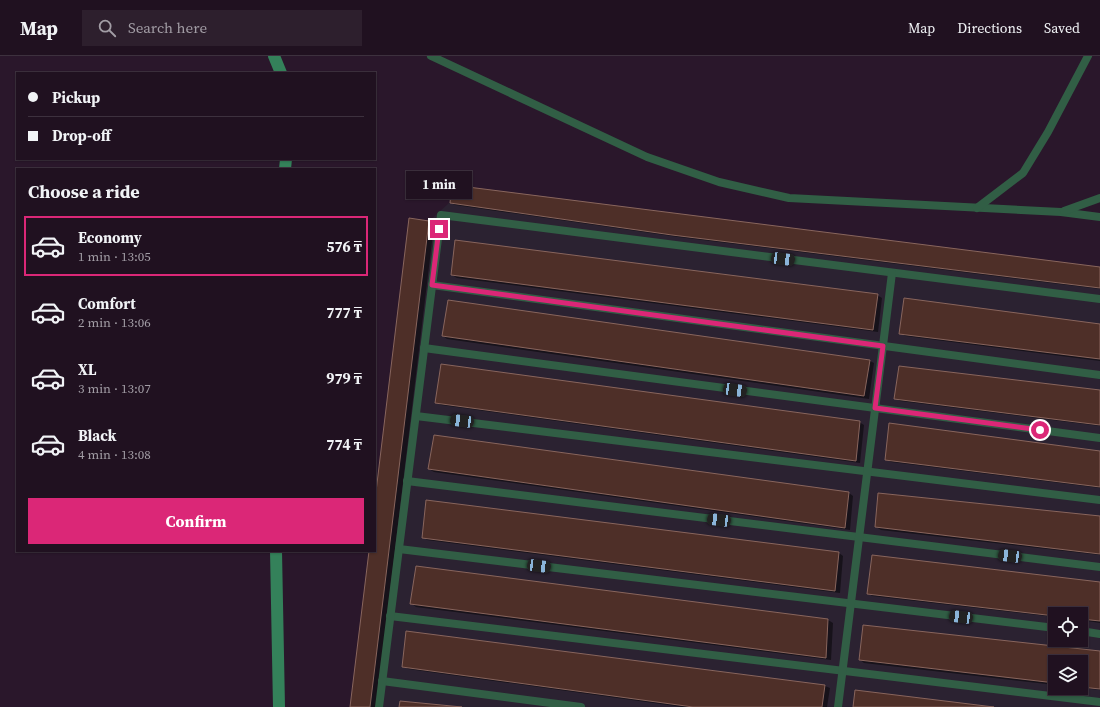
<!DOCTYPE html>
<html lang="en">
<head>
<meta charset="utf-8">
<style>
  :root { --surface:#201120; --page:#2d1f2d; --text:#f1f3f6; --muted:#a29da5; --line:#3d313e; --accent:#db2777 }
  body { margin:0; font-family:"Source Serif 4",serif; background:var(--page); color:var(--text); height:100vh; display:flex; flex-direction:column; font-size:15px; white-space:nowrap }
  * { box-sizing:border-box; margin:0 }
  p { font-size:13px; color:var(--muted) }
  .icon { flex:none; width:22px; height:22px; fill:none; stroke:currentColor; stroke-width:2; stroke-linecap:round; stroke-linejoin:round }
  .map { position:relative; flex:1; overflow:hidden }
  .side { position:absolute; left:16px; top:112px; width:360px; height:384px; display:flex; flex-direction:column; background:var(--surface); border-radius:0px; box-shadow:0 1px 3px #0004,0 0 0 1px var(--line) }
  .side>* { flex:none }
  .guide { position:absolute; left:16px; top:16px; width:360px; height:88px; border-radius:0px; box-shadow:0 1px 3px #0004,0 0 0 1px var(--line); display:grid; align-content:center; height:88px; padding:0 12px; background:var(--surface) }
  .fabs { position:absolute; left:1048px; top:551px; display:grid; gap:8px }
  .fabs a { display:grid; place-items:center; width:40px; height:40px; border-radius:0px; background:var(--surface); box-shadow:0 1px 3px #0004,0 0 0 1px var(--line); font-size:20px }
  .end { position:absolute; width:18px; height:18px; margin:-9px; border:5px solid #db2777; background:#fff; box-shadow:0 0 0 2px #fff }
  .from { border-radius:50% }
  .bubble { position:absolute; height:28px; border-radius:0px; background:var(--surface); box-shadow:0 1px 3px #0004,0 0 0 1px var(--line); font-size:13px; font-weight:700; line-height:28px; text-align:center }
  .car { position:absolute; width:12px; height:24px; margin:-12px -6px; border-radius:5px; box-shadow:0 0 3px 1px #0007; background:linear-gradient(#222 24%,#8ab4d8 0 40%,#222 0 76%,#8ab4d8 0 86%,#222 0) }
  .guide b { display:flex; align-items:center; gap:14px; height:38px; font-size:15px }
  .guide b+b { border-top:1px solid var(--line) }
  .guide i { width:10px; height:10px; background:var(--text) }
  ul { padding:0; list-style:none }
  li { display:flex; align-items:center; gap:12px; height:60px; margin:0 8px 6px; padding:0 4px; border:2px solid transparent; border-radius:0px }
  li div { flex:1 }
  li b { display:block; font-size:15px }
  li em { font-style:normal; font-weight:700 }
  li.on { border-color:var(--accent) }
  li>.icon { width:36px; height:36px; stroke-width:1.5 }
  h2 { padding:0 12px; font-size:18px; line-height:48px }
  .action { display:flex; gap:8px; margin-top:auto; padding:8px 12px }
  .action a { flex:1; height:46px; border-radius:0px; background:var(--accent); color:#fff; font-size:16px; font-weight:700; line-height:46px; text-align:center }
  header { display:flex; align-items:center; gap:24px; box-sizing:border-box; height:56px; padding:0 20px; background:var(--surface); border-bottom:1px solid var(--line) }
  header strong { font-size:19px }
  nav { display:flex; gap:22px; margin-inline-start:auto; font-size:14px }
  .search { width:280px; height:36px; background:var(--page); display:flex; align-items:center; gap:10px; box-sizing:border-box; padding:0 14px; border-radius:0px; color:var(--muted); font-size:15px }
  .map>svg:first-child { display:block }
  .industrial { fill:#2b2231; fill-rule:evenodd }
  .shadow { fill:#0007 }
  .building { fill:#4e2f28; stroke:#88655d }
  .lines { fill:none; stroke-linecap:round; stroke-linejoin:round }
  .lane { stroke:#315e45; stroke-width:8 }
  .secondary { stroke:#34815a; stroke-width:12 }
  .route { stroke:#db2777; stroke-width:5 }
</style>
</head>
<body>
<header>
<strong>Map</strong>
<div class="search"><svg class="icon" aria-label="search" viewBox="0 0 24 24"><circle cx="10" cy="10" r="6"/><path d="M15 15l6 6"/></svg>Search here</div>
<nav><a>Map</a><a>Directions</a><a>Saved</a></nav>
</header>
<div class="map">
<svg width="1100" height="651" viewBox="0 0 1100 651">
  <rect width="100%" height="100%" fill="#2a172b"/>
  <path class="industrial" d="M452 129 1100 211V651H351L375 495V449L409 162 429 165 449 147ZM1055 558H1081V584H1055ZM1055 606H1081V632H1055Z"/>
  <g class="shadow">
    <path d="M451 147 1100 212V233L678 181 455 149Z"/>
    <path d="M429 166 434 169 376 651H352L371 495H375V457Z"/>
    <path d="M452 219 877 239 882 242 878 276 457 222Z"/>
    <path d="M1100 269V305L905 280 900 277Z"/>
    <path d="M443 280 870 305 874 307 869 343 447 283Z"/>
    <path d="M1100 336V370L900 345 895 342Z"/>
    <path d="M436 346 859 366 864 369 860 407 441 349Z"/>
    <path d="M1100 396V432L891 406 886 403Z"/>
    <path d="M429 413 849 437 853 440 850 474 434 416Z"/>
    <path d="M1100 461V499L881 474 876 471Z"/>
    <path d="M423 481 839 497 843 500 840 537 427 484Z"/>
    <path d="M1100 527V567L1081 564V558H1055V561L872 540 868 537Z"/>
    <path d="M412 548 828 564 833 567 831 604 416 551Z"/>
    <path d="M1100 596V634L1081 632V606H1055V629L864 607 860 604Z"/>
    <path d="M403 610 825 630 830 632 827 651H682L408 613Z"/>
  </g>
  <g class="building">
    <path d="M452 129 1100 211V232L672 179 450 147Z"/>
    <path d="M409 162 429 165 370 651H350L369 495H375V444Z"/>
    <path d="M455 184 878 238 873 274 451 219Z"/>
    <path d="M904 242 1100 268V303L899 278Z"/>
    <path d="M448 244 870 304 864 340 442 280Z"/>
    <path d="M441 308 860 365 856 405 435 347Z"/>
    <path d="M899 310 1100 334V369L894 343Z"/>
    <path d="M889 367 1100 395V431L885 404Z"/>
    <path d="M434 379 849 436 845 472 428 413Z"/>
    <path d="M878 437 1100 460V498L875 471Z"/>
    <path d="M426 444 839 496 835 535 422 482Z"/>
    <path d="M872 499 1100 526V565L1081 563V558H1055V560L867 538Z"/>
    <path d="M416 510 828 563 826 602 410 548Z"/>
    <path d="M863 569 1100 595V633L1081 631V606H1055V627L859 604Z"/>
    <path d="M406 575 825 629 822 651H693L402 611Z"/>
    <path d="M855 634 994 651H853Z"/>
    <path d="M400 645 462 651H399Z"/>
  </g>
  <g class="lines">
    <g class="lane">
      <path d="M431 0 647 101 719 126 789 142 1061 156 1100 161"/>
      <path d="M977 152 1023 117 1048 76 1088 0"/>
      <path d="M1064 155 1100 142"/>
      <path d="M432 229 1100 319"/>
      <path d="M424 292 1100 382"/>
      <path d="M416 360 1100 444"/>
      <path d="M407 425 1100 511"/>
      <path d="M399 493 1055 572"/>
      <path d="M390 560 1100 646"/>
      <path d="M1081 575 1100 578"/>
      <path d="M382 625 581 651"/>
      <path d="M379 651 441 159 1100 243"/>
      <path d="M838 651 892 217"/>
    </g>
    <g class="secondary">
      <path d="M274 0 281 17"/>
      <path d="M285 113 286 103"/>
      <path d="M276 495 279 651"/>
    </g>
  </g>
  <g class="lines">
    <path class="route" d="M439 173 432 229 883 290 875 352 1040 374"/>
  </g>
</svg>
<div class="fabs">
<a><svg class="icon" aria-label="locate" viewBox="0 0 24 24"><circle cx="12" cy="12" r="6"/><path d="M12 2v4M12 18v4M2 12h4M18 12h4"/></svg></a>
<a><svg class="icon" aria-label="layers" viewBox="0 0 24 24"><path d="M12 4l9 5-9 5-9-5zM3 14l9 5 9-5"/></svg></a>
</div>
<i class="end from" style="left:1040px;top:374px"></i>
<i class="end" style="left:439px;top:173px"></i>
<div class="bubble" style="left:406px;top:115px;width:66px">1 min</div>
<i class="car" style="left:783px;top:203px;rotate:97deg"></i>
<i class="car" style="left:735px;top:334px;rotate:98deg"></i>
<i class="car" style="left:462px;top:365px;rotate:277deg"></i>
<i class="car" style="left:719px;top:464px;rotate:277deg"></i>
<i class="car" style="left:1010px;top:500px;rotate:277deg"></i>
<i class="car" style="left:539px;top:510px;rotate:97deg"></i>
<i class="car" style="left:961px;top:561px;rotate:277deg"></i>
<div class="guide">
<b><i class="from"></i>Pickup</b>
<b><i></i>Drop-off</b>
</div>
<section class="side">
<h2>Choose a ride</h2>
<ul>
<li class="on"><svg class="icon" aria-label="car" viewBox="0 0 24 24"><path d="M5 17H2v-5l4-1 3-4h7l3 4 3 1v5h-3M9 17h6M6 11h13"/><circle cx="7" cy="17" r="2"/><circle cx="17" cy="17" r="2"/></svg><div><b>Economy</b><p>1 min · 13:05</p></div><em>576 ₸</em></li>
<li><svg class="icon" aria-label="car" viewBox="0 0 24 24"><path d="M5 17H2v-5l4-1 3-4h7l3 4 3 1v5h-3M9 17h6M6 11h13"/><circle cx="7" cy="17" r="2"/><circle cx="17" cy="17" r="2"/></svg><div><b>Comfort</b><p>2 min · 13:06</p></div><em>777 ₸</em></li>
<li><svg class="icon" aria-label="car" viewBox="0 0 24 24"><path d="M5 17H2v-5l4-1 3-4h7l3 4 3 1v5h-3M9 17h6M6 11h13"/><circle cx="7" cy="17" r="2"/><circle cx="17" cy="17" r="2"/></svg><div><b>XL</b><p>3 min · 13:07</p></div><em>979 ₸</em></li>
<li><svg class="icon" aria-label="car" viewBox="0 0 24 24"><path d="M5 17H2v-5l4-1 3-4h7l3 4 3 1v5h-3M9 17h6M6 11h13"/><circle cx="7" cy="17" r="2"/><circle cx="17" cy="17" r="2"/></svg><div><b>Black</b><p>4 min · 13:08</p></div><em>774 ₸</em></li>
</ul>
<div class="action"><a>Confirm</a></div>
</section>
</div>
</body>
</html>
